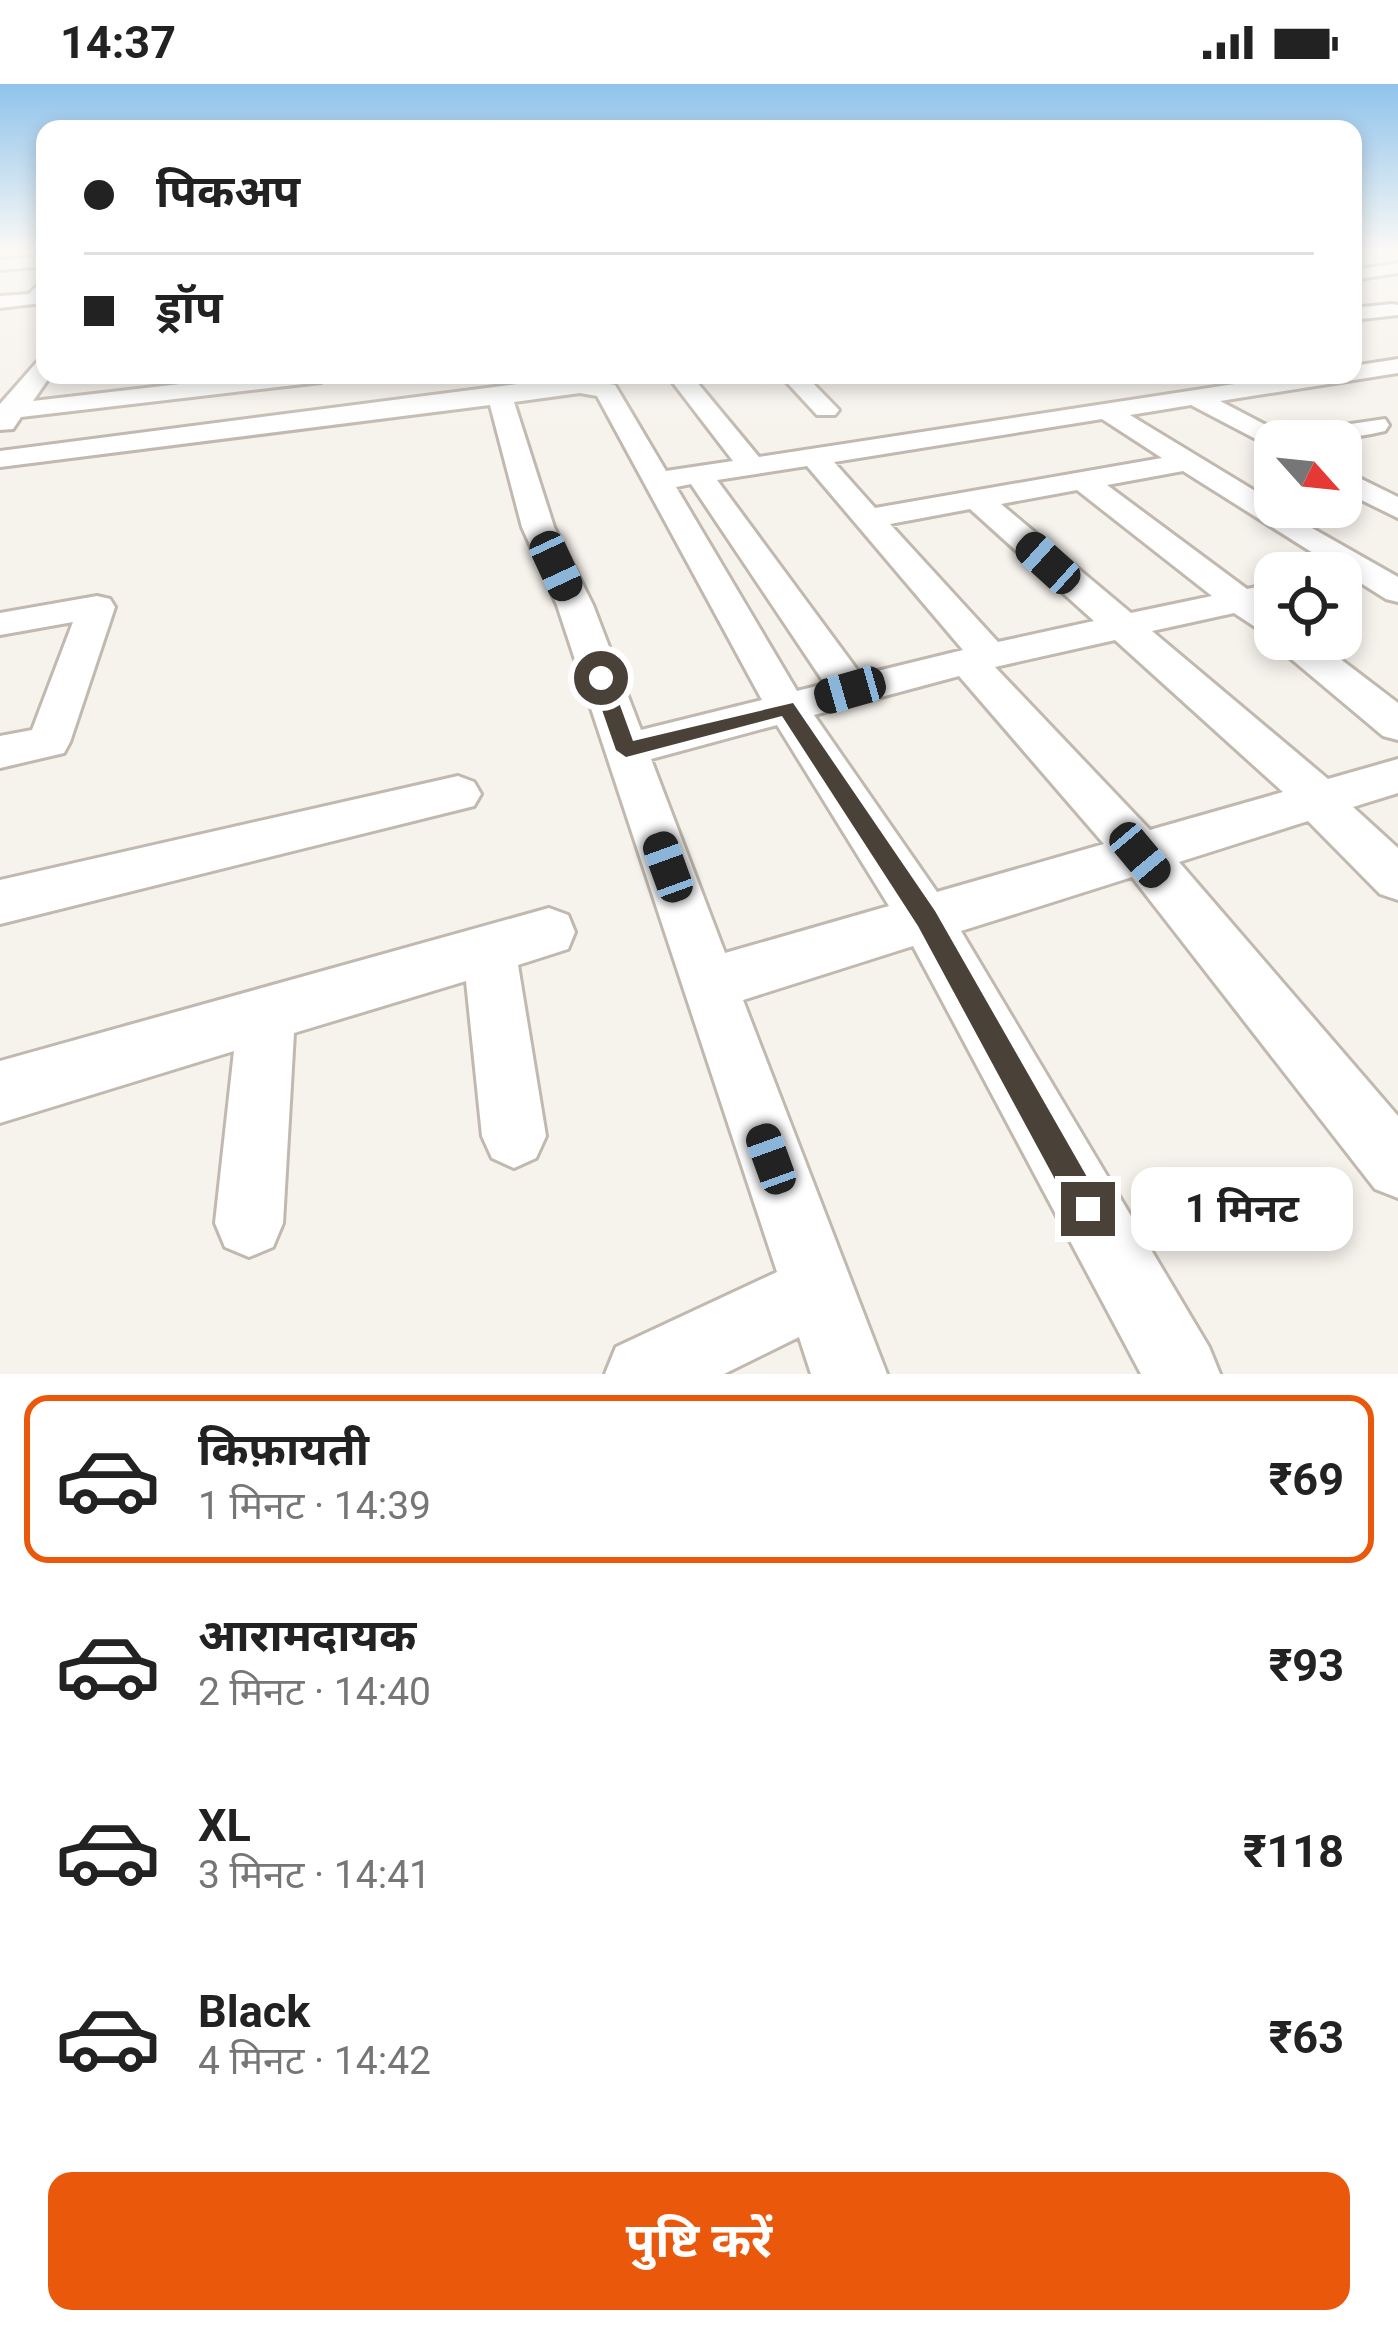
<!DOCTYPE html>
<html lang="hi">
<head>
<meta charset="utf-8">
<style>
  :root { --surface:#fff; --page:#f2f2f2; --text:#222; --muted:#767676; --line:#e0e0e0; --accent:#ea580c }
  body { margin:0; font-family:Roboto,"Noto Sans Devanagari",sans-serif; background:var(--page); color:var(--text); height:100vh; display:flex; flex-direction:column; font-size:45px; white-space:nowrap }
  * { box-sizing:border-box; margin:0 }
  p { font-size:39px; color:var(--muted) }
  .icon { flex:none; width:66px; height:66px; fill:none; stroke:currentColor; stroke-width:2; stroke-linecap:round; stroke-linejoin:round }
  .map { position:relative; height:1290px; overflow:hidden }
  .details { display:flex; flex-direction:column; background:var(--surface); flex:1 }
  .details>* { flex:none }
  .banner { position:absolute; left:36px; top:36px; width:1326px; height:264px; border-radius:24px; box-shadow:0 6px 18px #0003; display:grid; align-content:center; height:264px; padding:0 48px; background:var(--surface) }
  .needle { width:78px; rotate:117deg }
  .buttons { position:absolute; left:1254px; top:336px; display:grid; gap:24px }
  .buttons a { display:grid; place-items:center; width:108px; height:108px; border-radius:24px; background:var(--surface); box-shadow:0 6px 18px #0003; font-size:60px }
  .end { position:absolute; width:54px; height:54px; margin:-27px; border:15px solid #4a4239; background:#fff; box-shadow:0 0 0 6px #fff }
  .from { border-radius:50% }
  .bubble { position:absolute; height:84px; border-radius:24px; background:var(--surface); box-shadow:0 6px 18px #0003; font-size:39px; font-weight:700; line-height:84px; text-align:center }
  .car { position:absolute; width:36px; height:72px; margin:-36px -18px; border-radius:15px; box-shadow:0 0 9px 3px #0007; background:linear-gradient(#222 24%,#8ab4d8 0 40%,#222 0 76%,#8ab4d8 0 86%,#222 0) }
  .banner b { display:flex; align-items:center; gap:42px; height:114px; font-size:45px }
  .banner b+b { border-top:3px solid var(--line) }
  .banner i { width:30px; height:30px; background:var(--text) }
  ul { padding:21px 0 0; list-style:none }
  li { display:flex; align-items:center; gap:36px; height:168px; margin:0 24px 18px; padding:0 24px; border:6px solid transparent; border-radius:24px }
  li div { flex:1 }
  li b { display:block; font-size:45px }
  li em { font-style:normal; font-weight:700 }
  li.on { border-color:var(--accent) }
  li>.icon { width:108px; height:108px; stroke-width:1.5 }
  .action { display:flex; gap:24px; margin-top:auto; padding:24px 48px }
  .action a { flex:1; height:138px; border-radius:24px; background:var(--accent); color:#fff; font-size:48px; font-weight:700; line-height:138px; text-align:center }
  .status { display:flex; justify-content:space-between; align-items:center; height:84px; padding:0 60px; background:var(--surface); direction:ltr }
  .status svg { height:33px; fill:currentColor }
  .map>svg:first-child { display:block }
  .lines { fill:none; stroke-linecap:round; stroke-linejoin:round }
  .minor-casing { stroke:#c1b9af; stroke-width:6 }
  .minor { fill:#fff; fill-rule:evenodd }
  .route { fill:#4a4239 }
</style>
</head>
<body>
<div class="status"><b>14:37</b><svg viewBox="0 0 49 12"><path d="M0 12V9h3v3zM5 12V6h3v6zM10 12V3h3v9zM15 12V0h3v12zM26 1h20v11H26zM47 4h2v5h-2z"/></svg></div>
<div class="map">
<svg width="1398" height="1290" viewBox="0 0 1398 1290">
  <rect width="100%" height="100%" fill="#f6f2ec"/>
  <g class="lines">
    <g class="minor-casing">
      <g id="minor">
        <path d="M45 172V182L0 186V176Z"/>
        <path d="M1398 179V189L1353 196V186Z"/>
        <path d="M45 194 42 219 0 224V212L29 210Z"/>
        <path d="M1392 220 1398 221V231L1353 236V224Z"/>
        <path d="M1398 275V289L1220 317 1283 350 1385 335 1389 341 1385 347C1348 356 1313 357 1275 357V365L1191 321 1130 331 1275 419V423L1398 493V518L1386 515 1183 387 1107 401 1247 505 1275 499V519L1269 521 1275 525V555H1314L1398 619V656L1383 652 1277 563 1272 554 1234 529 1152 547 1328 695 1398 675V709L1353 723 1398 764V816L1380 810 1308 737 1179 778 1398 1032V1114L1375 1105 1132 793 961 847 1209 1263 1220 1290H1141L913 862 743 916 887 1290H811L799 1253 724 1290H605L616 1263 777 1188 557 521 522 443 490 321 0 383V367L587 291 589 296 615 301 666 387 733 377 667 291H691L759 373 1293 291H1353V282ZM580 309 597 312 762 616 641 646 593 521 554 443 514 318ZM1102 335 1162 374 875 424 834 378ZM807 382 963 566 861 591 717 396ZM691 400 825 600 797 607 676 403ZM1077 406 1212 512 1131 529 1001 420ZM970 425 1094 537 998 558 890 440ZM1115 556 1283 708 1150 746 995 583ZM959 592 1104 760 937 808 814 631ZM777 641 889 822 725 869 651 675Z"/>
        <path d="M45 276V291H51L33 317 259 291H333L321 298 21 333 13 345 0 346V320L37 278Z"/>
        <path d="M780 291H805L839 326 835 331H817Z"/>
        <path d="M1341 385 1398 413V434L1341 406Z"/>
        <path d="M97 512 110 515 115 523 70 658 64 669 0 684V652L32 646 73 538 0 551V529Z"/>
        <path d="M458 692 474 698 481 710 474 722 0 840V796Z"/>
        <path d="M549 824 568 831 575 848 568 865 518 881 546 1052 536 1074 514 1084 492 1074 482 1052 466 897 294 949 283 1139 273 1163 249 1173 225 1163 215 1139 234 967 0 1039V977Z"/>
      </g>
    </g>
    <use href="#minor" class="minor"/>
  </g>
  <linearGradient id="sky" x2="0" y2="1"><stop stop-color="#8fc3eb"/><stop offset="0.48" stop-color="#fbf9f6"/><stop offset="1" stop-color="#fbf9f6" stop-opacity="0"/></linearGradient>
  <rect width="1398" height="347" fill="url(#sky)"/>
  <path class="route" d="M601 588 610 594 633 657 793 619 935 827 1099 1114 1104 1125 1099 1136 1088 1141 1077 1136 918 842 782 632 626 673 616 666 591 594Z"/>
</svg>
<div class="buttons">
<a><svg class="needle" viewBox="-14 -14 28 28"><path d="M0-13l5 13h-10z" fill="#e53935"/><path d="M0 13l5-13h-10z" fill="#767676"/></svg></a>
<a><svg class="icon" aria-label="locate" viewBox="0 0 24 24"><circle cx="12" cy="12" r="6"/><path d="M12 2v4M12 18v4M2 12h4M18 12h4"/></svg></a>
</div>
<i class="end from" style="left:601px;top:594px"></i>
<i class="end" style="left:1088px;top:1125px"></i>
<div class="bubble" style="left:1131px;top:1083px;width:222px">1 मिनट</div>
<i class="car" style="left:1048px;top:479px;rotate:312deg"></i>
<i class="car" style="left:556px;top:482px;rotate:155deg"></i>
<i class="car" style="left:850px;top:606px;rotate:254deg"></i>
<i class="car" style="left:1140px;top:771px;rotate:140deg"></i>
<i class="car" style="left:668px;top:783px;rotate:340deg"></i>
<i class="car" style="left:771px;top:1075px;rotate:340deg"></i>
<div class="banner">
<b><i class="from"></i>पिकअप</b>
<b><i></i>ड्रॉप</b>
</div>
</div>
<section class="details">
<ul>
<li class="on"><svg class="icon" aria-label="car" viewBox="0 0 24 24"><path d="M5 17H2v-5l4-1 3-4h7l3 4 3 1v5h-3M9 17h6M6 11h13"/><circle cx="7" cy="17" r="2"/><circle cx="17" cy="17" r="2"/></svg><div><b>किफ़ायती</b><p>1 मिनट · 14:39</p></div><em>₹69</em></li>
<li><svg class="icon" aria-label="car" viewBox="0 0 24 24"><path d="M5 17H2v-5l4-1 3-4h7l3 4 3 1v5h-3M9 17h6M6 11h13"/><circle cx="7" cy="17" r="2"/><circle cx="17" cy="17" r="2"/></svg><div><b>आरामदायक</b><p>2 मिनट · 14:40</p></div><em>₹93</em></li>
<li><svg class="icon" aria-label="car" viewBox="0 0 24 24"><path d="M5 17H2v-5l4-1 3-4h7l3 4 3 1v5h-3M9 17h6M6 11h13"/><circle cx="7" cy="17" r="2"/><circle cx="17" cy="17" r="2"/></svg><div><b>XL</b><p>3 मिनट · 14:41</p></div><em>₹118</em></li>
<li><svg class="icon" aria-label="car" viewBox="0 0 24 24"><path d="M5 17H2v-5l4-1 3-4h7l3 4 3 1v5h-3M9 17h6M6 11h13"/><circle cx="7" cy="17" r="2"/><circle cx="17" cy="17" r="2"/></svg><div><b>Black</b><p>4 मिनट · 14:42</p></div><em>₹63</em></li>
</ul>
<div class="action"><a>पुष्टि करें</a></div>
</section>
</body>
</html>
